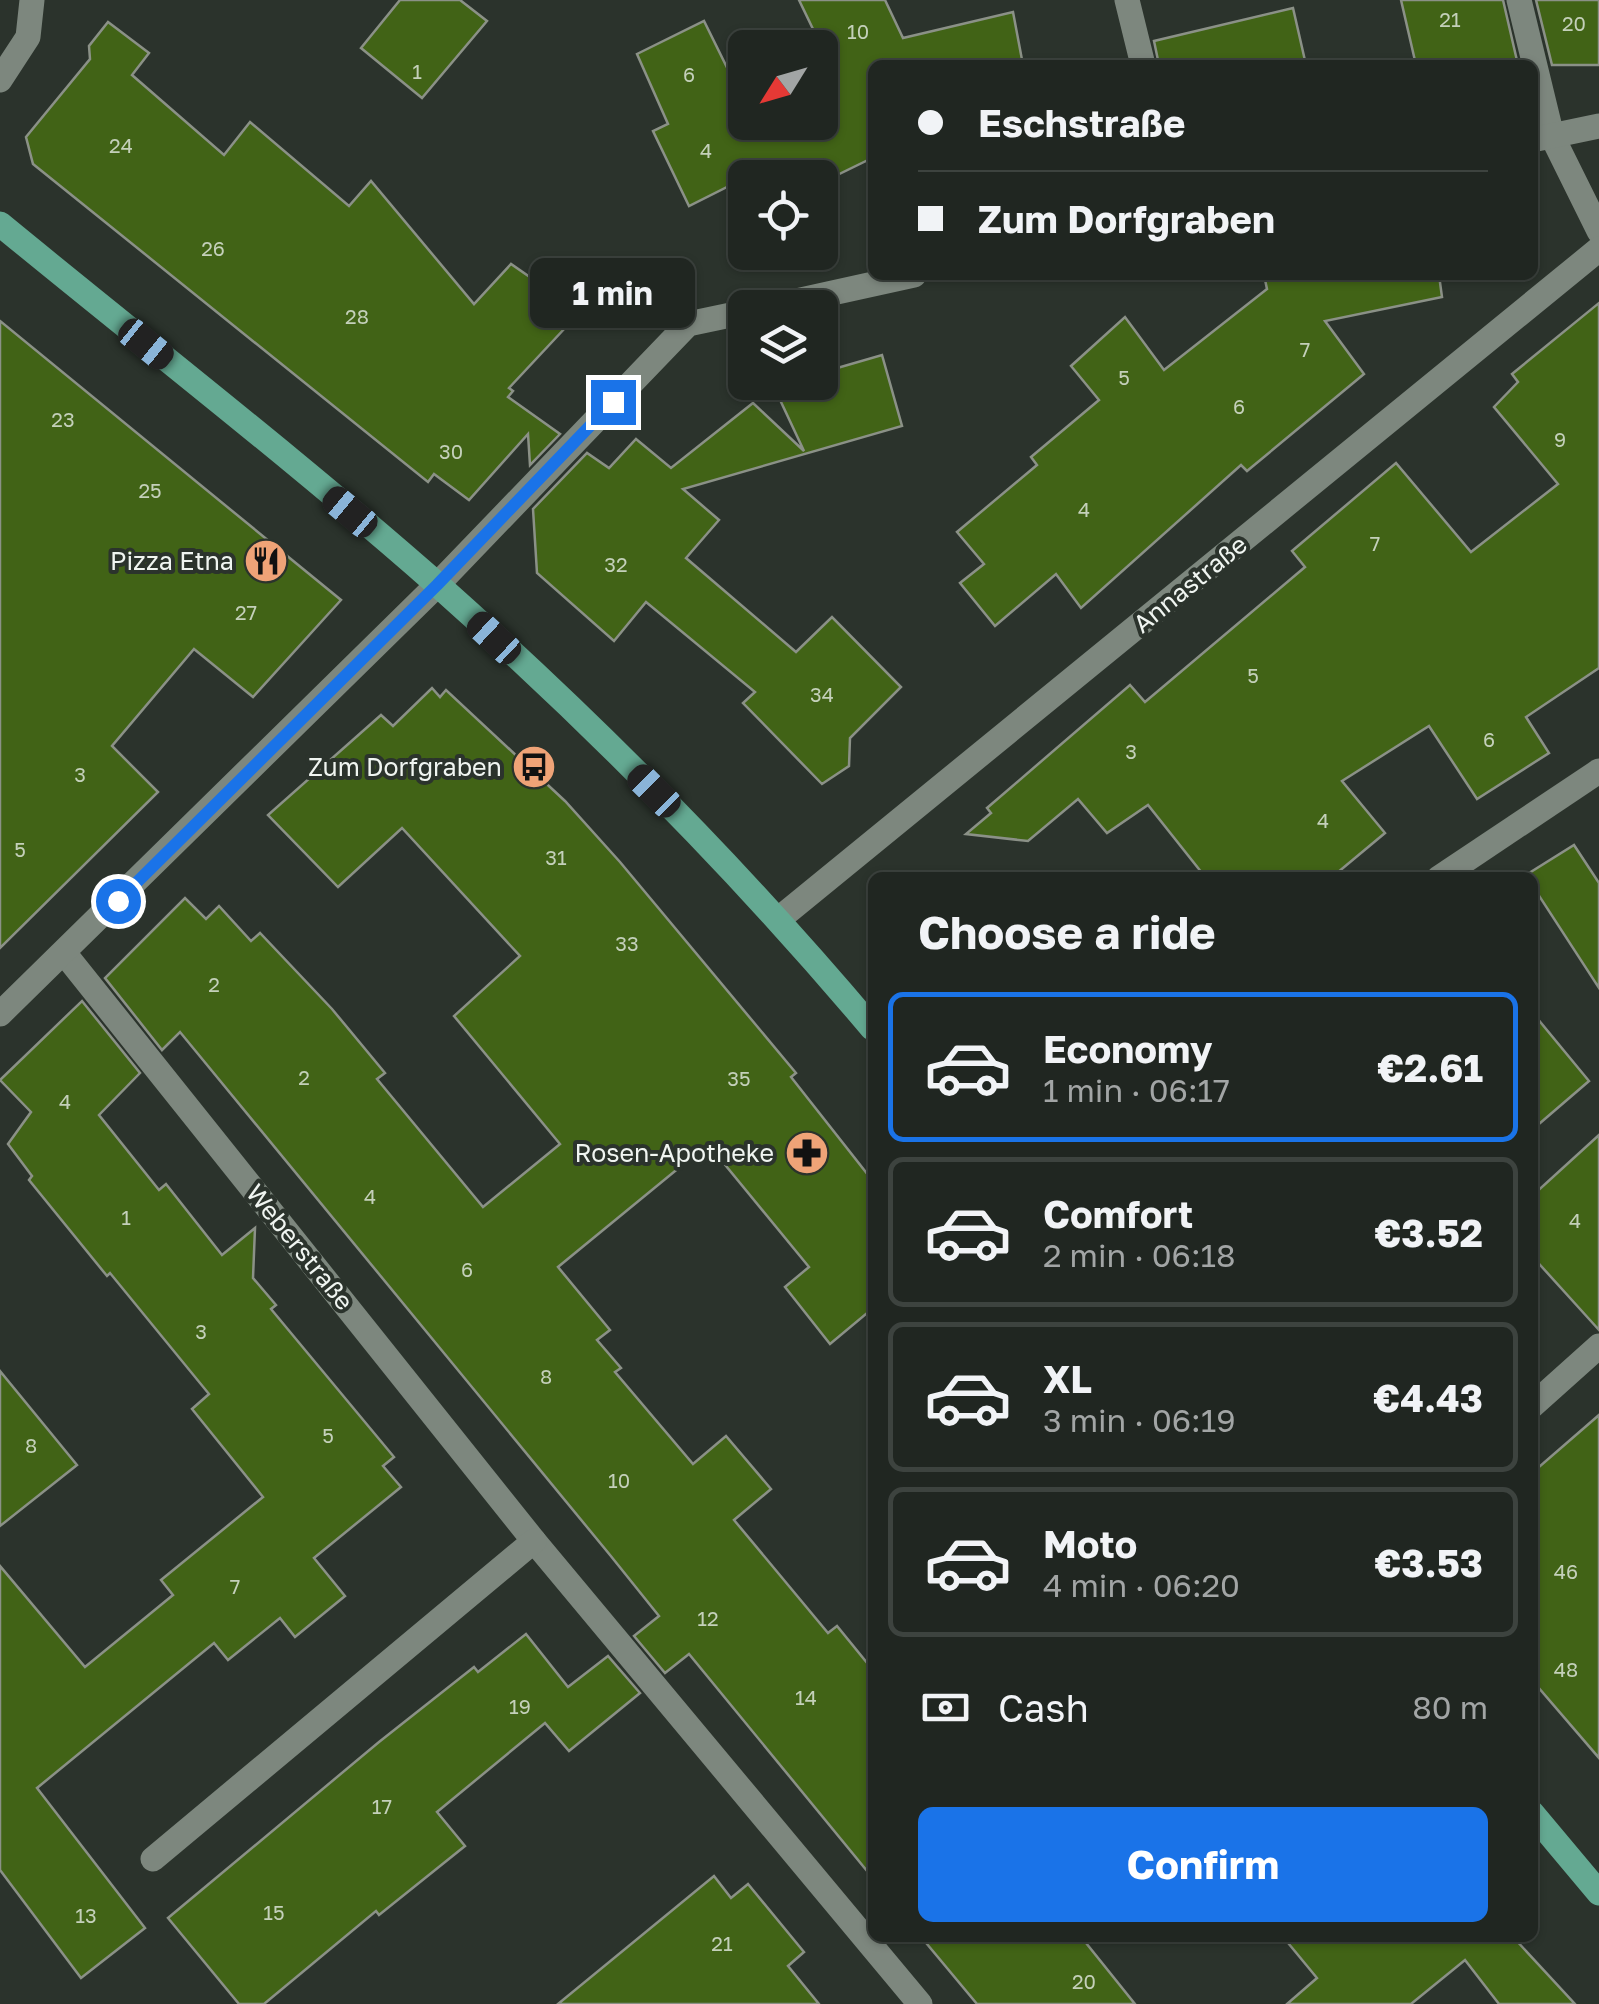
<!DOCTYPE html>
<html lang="en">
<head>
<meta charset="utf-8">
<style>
  :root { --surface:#202621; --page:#282e2a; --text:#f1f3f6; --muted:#a2a5a5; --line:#3d433f; --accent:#1a73e8 }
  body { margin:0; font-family:"Golos Text",sans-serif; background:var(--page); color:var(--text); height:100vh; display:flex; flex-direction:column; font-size:38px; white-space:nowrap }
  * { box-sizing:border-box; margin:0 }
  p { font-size:32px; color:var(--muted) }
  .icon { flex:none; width:55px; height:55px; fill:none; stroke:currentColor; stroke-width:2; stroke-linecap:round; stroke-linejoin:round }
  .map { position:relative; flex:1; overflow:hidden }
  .details { position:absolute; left:868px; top:872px; width:670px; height:1070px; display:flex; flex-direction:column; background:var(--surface); border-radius:15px; box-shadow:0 2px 8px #0004,0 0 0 2px var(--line) }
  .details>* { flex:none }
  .banner { position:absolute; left:868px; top:60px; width:670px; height:220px; border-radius:15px; box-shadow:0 2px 8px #0004,0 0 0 2px var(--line); display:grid; align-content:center; height:220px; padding:0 50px; background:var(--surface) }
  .needle { width:65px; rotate:233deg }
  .tools { position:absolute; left:728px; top:30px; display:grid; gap:20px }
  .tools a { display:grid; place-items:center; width:110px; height:110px; border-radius:15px; background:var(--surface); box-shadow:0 2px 8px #0004,0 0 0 2px var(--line); font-size:50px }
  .end { position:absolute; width:45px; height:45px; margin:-22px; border:12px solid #1a73e8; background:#fff; box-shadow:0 0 0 5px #fff }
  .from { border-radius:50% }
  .bubble { position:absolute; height:70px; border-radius:15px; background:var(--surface); box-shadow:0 2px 8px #0004,0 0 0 2px var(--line); font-size:32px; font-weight:700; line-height:70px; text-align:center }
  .car { position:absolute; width:30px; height:60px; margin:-30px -15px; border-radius:12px; box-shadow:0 0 8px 2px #0007; background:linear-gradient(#222 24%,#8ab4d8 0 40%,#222 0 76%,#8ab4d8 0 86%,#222 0) }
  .banner b { display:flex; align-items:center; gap:35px; height:95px; font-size:38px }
  .banner b+b { border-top:2px solid var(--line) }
  .banner i { width:25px; height:25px; background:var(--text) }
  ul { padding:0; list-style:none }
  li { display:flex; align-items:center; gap:30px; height:150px; margin:0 20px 15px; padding:0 30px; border:5px solid var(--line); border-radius:15px }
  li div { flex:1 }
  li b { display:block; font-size:38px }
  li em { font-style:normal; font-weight:700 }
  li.current { border-color:var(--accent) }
  li>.icon { width:90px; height:90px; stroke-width:1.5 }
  h2 { padding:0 50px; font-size:45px; line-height:120px }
  .pay { display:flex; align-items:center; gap:25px; height:110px; padding:0 50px; font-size:38px }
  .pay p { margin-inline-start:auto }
  .action { display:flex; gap:20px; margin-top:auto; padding:20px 50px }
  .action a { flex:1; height:115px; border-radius:15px; background:var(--accent); color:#fff; font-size:40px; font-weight:700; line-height:115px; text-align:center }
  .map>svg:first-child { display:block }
  .building { fill:#416316; stroke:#8b9187; stroke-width:2.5 }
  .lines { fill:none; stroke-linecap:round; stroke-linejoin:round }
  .minor { stroke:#7d877e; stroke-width:25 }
  .major { stroke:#64a992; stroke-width:25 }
  .route { stroke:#1a73e8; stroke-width:12 }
  .labels { text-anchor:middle; stroke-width:8; stroke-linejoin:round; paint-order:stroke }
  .number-label { font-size:20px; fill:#c4d0ba }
  .poi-label { font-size:25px; fill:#f0f5f1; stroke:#2b332c; text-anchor:end }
  .street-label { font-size:25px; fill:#f0f5f1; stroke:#2b332c }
</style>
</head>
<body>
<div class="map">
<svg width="1599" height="2004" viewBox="0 0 1599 2004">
  <rect width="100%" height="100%" fill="#2b332c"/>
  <g class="building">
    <path d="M400 0H460L487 21 422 98 361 48Z"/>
    <path d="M799 0H885L903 38 1013 12 1023 65H872V158L831 178H745L689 206 653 131 668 124 637 54 704 21 745 104V122H754L757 128 767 122H820V91L838 81Z"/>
    <path d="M1401 0H1503L1518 65H1416Z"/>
    <path d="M1536 0H1599V65H1552Z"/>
    <path d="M1293 8 1306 65H1159L1154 41Z"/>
    <path d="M108 22 149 53 132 75 224 155 250 122 349 206 371 181 474 304 511 264 580 312 509 388 513 391 508 397 560 434 530 465 528 434 469 500 434 474 428 482 33 164 26 137 90 59 89 46Z"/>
    <path d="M1264 275H1439L1442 297 1325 321 1364 374 1247 471 1241 465 1081 608 1056 574 995 626 960 583 984 564 957 532 1037 465 1031 457 1099 400 1071 366 1125 317 1164 370 1267 289Z"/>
    <path d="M1599 303V668L1526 717 1549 753 1477 799 1429 726 1342 781 1385 833 1331 878H1206L1148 805 1107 833 1078 799 1028 841 966 834 991 813 987 808 1130 685 1145 702 1305 567 1292 551 1396 463 1471 552 1558 484 1494 407 1518 382 1512 374Z"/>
    <path d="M0 321 341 600 253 697 194 649 112 746 158 792 0 948Z"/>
    <path d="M882 355 902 426 683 489 719 520 686 558 796 652 832 617 901 687 850 738 849 766 822 784 743 703 755 692 646 602 614 641 537 573 533 509 587 453 609 468 636 439 671 468 753 403 804 451 774 387 820 382V373Z"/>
    <path d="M432 688 440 697 446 690 565 801 620 862 796 1073 791 1077 872 1180V1309L830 1344 785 1287 809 1267 708 1144 558 1267 610 1330 597 1340 621 1368 615 1372 693 1464 726 1436 771 1489 734 1520 828 1633 837 1626 872 1669V1877L689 1654 665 1673 634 1636 659 1616 610 1555 180 1032 162 1050 105 978 185 898 206 919 219 906 251 941 260 933 332 1009 385 1073 377 1079 483 1207 560 1144 454 1016 520 956 402 828 338 887 268 815 381 715 393 726Z"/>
    <path d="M1574 845 1599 883V988L1532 885V878L1526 875Z"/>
    <path d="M82 1001 140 1073 99 1115 159 1190 166 1184 222 1255 255 1228 253 1278 276 1305 271 1309 394 1457 383 1466 401 1487 314 1558 345 1596 295 1637 280 1618 228 1660 214 1643 37 1788 145 1928 81 1978 0 1870V1566L85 1667 173 1595 161 1580 263 1497 192 1409 209 1394 110 1273 107 1276 29 1180 32 1176 8 1144 31 1112 0 1080Z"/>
    <path d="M1532 1012 1589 1081 1532 1130Z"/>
    <path d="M1599 1135V1330L1532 1256V1196Z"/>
    <path d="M0 1371 77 1465 0 1526Z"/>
    <path d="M1599 1415V1758L1532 1680V1473Z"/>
    <path d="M526 1634 568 1687 608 1656 640 1693 569 1751 545 1723 437 1812 465 1846 379 1915 376 1911 264 2004H239L168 1918 379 1742 474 1667 478 1672Z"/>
    <path d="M714 1876 731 1898 748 1884 804 1952 788 1966 819 2004H558Z"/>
    <path d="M922 1938H1082L1135 2004H977Z"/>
    <path d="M1284 1938H1514L1575 2004H1499L1465 1960 1411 2004H1287L1317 1978Z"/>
  </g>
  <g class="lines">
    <g class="minor">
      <path d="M1127 0 1143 65"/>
      <path d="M1519 0 1552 136 1599 231"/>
      <path d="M0 80 28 37 32 0"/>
      <path d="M1532 140 1599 126"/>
      <path d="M764 308 914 275"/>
      <path d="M1439 878 1599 771"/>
      <path d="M780 918 1599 249"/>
      <path d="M65 954 534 1541 920 2004"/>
      <path d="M0 1014 437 585 688 324 745 312"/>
      <path d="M1532 1406 1599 1346"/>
      <path d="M153 1859 534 1541"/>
    </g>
    <g class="major">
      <path d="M0 224C146 344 296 460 438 585 592 722 739 870 872 1028"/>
      <path d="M1532 1813 1599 1893"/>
    </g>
  </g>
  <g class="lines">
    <path class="route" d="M118 901 437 585 613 402"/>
  </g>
  <defs>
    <g id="restaurant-disc" transform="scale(2.25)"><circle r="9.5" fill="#efa377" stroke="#2b332c"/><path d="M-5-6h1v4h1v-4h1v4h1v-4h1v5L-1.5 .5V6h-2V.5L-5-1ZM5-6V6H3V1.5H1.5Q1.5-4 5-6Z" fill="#111"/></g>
    <g id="bus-disc" transform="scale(2.25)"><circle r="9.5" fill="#efa377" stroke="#2b332c"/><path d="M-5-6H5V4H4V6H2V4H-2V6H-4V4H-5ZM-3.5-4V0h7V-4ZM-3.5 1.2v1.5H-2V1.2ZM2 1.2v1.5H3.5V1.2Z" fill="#111"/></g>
    <g id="pharmacy-disc" transform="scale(2.25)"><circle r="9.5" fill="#efa377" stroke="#2b332c"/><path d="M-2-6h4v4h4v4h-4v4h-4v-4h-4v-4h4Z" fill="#111"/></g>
  </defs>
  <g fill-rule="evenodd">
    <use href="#restaurant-disc" x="266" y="561"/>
    <use href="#bus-disc" x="534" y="767"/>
    <use href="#pharmacy-disc" x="807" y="1153"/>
  </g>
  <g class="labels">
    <g class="number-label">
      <text x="1450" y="27">21</text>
      <text x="1574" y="31">20</text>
      <text x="858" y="39">10</text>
      <text x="417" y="79">1</text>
      <text x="689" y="82">6</text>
      <text x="121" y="153">24</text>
      <text x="706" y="158">4</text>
      <text x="213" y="256">26</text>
      <text x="357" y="324">28</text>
      <text x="1305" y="357">7</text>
      <text x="1124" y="385">5</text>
      <text x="1239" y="414">6</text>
      <text x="63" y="427">23</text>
      <text x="1560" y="447">9</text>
      <text x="451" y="459">30</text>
      <text x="150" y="498">25</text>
      <text x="1084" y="517">4</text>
      <text x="1375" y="551">7</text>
      <text x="616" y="572">32</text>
      <text x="246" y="620">27</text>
      <text x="1253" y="683">5</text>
      <text x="822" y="702">34</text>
      <text x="1489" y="747">6</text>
      <text x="1131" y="759">3</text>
      <text x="80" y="782">3</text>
      <text x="1323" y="828">4</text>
      <text x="20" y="857">5</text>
      <text x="556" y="865">31</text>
      <text x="627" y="951">33</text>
      <text x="214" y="992">2</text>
      <text x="304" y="1085">2</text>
      <text x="739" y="1086">35</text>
      <text x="65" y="1109">4</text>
      <text x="370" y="1204">4</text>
      <text x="126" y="1225">1</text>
      <text x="1575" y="1228">4</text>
      <text x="467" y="1277">6</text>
      <text x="201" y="1339">3</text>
      <text x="546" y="1384">8</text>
      <text x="328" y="1443">5</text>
      <text x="31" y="1453">8</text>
      <text x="619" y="1488">10</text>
      <text x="1566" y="1579">46</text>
      <text x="235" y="1594">7</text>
      <text x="708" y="1626">12</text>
      <text x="1566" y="1677">48</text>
      <text x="806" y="1705">14</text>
      <text x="520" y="1714">19</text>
      <text x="382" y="1814">17</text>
      <text x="274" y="1920">15</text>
      <text x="86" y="1923">13</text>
      <text x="722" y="1951">21</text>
      <text x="1084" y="1989">20</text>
    </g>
    <g class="poi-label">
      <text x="234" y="570">Pizza Etna</text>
      <text x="502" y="776">Zum Dorfgraben</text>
      <text x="774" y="1162">Rosen-Apotheke</text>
    </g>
    <g class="street-label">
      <text transform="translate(1190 584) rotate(-39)" y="9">Annastraße</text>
      <text transform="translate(300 1247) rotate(51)" y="9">Weberstraße</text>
    </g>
  </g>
</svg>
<div class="tools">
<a><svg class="needle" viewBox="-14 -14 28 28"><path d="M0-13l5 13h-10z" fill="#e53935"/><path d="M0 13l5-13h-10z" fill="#a2a5a5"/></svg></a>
<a><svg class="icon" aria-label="locate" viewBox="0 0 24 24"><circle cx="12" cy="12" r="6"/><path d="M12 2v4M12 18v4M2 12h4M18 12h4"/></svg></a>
<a><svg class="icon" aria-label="layers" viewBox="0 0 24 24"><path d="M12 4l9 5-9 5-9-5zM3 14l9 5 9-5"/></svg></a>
</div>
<i class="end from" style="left:118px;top:901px"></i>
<i class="end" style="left:613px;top:402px"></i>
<div class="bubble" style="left:530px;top:258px;width:165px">1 min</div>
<i class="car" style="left:146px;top:344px;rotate:129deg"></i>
<i class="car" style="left:350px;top:512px;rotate:310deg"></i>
<i class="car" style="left:494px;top:638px;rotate:313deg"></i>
<i class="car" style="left:654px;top:791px;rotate:315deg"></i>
<div class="banner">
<b><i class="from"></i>Eschstraße</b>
<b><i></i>Zum Dorfgraben</b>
</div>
<section class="details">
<h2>Choose a ride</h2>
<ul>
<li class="current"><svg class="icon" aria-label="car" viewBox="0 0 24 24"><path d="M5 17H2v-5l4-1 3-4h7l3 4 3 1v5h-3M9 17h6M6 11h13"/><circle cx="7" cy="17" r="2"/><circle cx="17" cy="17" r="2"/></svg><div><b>Economy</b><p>1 min · 06:17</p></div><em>€2.61</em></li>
<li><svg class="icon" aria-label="car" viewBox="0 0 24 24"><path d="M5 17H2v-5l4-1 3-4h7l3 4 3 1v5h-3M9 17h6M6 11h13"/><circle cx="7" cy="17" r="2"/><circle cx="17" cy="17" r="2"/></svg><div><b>Comfort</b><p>2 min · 06:18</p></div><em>€3.52</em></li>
<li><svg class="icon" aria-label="car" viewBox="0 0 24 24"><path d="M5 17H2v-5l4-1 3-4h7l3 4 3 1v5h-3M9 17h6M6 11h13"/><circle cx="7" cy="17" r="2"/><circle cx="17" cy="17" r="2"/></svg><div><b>XL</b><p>3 min · 06:19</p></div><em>€4.43</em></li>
<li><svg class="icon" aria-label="car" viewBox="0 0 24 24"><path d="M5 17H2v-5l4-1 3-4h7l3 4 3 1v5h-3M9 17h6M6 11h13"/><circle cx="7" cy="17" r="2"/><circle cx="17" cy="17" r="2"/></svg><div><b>Moto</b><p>4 min · 06:20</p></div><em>€3.53</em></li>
</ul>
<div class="pay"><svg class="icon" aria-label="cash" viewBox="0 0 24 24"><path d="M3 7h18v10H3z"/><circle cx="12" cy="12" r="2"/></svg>Cash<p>80 m</p></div>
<div class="action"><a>Confirm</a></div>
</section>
</div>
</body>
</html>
